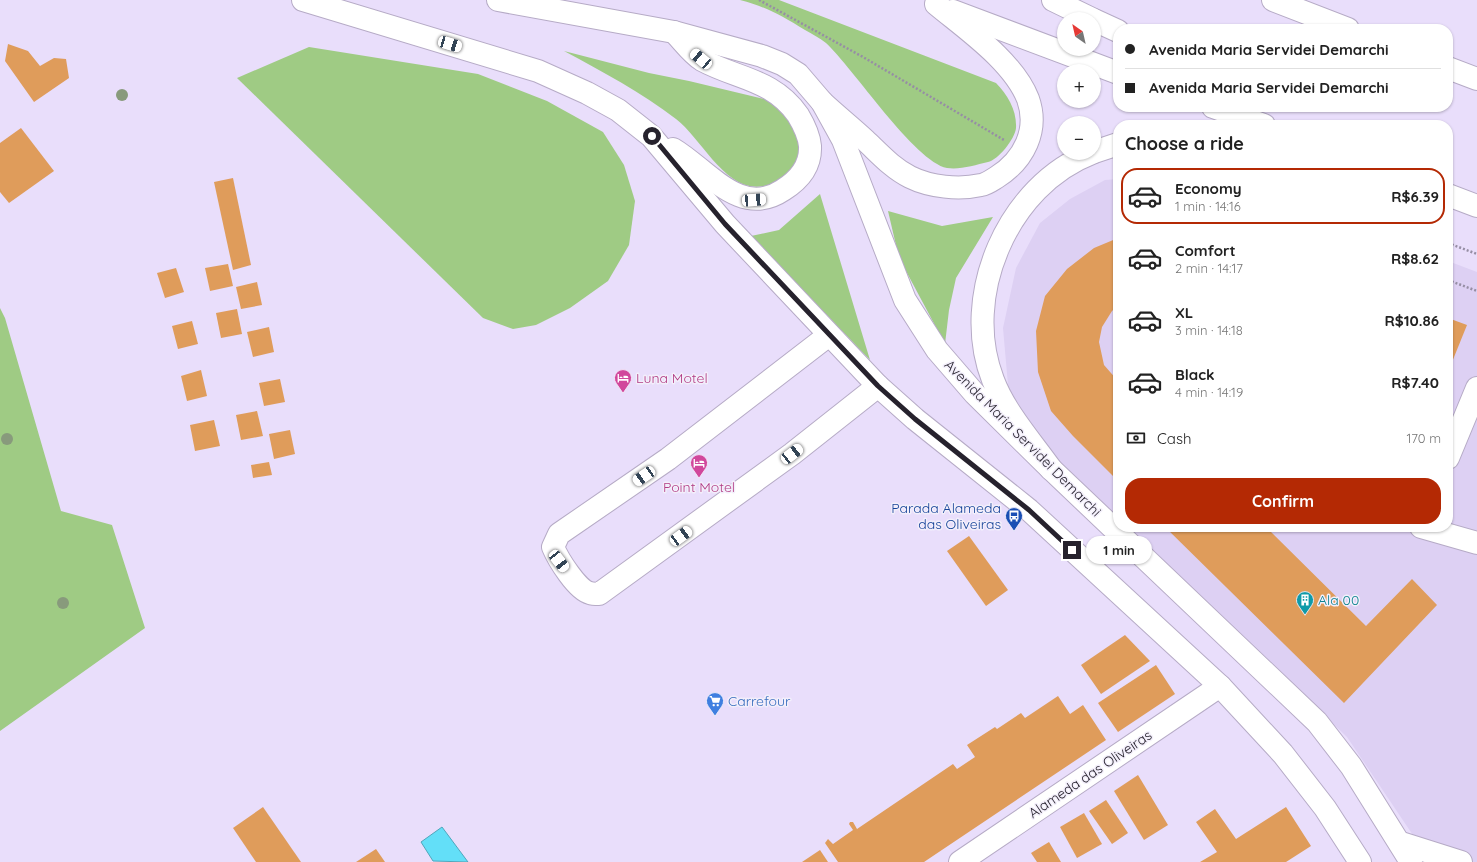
<!DOCTYPE html>
<html lang="en">
<head>
<meta charset="utf-8">
<style>
  :root { --surface:#fff; --page:#f2f2f2; --text:#222; --muted:#767676; --line:#e0e0e0; --accent:#b42904 }
  body { margin:0; font-family:Quicksand,sans-serif; background:var(--page); color:var(--text); height:100vh; display:flex; flex-direction:column; font-size:15px; white-space:nowrap }
  * { box-sizing:border-box; margin:0 }
  p { font-size:13px; color:var(--muted) }
  .icon { flex:none; width:22px; height:22px; fill:none; stroke:currentColor; stroke-width:2; stroke-linecap:round; stroke-linejoin:round }
  .map { position:relative; flex:1; overflow:hidden }
  .panel { position:absolute; left:1113px; top:120px; width:340px; height:412px; display:flex; flex-direction:column; background:var(--surface); border-radius:16px; box-shadow:0 1px 3px #0004 }
  .panel>* { flex:none }
  .banner { position:absolute; left:1113px; top:24px; width:340px; height:88px; border-radius:16px; box-shadow:0 1px 3px #0004; display:grid; align-content:center; height:88px; padding:0 12px; background:var(--surface) }
  .needle { width:26px; rotate:326deg }
  .fabs { position:absolute; left:1057px; top:12px; display:grid; gap:8px }
  .fabs a { display:grid; place-items:center; width:44px; height:44px; border-radius:50%; background:var(--surface); box-shadow:0 1px 3px #0004; font-size:20px }
  .end { position:absolute; width:18px; height:18px; margin:-9px; border:5px solid #26222d; background:#fff; box-shadow:0 0 0 2px #fff }
  .from { border-radius:50% }
  .bubble { position:absolute; height:28px; border-radius:14px; background:var(--surface); box-shadow:0 1px 3px #0004; font-size:13px; font-weight:800; line-height:28px; text-align:center }
  .car { position:absolute; width:12px; height:24px; margin:-12px -6px; border-radius:5px; box-shadow:0 0 3px 1px #0007; background:linear-gradient(#fff 24%,#345 0 40%,#fff 0 76%,#345 0 86%,#fff 0) }
  .banner b { display:flex; align-items:center; gap:14px; height:38px; font-size:15px }
  .banner b+b { border-top:1px solid var(--line) }
  .banner i { width:10px; height:10px; background:var(--text) }
  ul { padding:0; list-style:none }
  li { display:flex; align-items:center; gap:12px; height:56px; margin:0 8px 6px; padding:0 4px; border:2px solid transparent; border-radius:16px }
  li div { flex:1 }
  li b { display:block; font-size:15px }
  li em { font-style:normal; font-weight:800 }
  li.current { border-color:var(--accent) }
  li>.icon { width:36px; height:36px; stroke-width:1.5 }
  h2 { padding:0 12px; font-size:18px; line-height:48px }
  .pay { display:flex; align-items:center; gap:10px; height:44px; padding:0 12px; font-size:15px }
  .pay p { margin-inline-start:auto }
  .primary-button { display:flex; gap:8px; margin-top:auto; padding:8px 12px }
  .primary-button a { flex:1; height:46px; border-radius:16px; background:var(--accent); color:#fff; font-size:16px; font-weight:800; line-height:46px; text-align:center }
  .map>svg:first-child { display:block }
  .built { fill:#ddd0f3 }
  .green { fill:#9fcb84 }
  .water { fill:#63dff8; stroke:#51a6bb }
  .building { fill:#df9c5b }
  .lines { fill:none; stroke-linecap:round; stroke-linejoin:round }
  .minor-casing { stroke:#b6abc6; stroke-width:24 }
  .major-casing { stroke:#b6abc6; stroke-width:24 }
  .highway-casing { stroke:#b6abc6; stroke-width:24 }
  .path { stroke:#968ea4; stroke-width:2.5; stroke-dasharray:2 2; stroke-linecap:butt }
  .minor { stroke:#fff; stroke-width:22 }
  .major { stroke:#fff; stroke-width:22 }
  .highway { stroke:#fff; stroke-width:22 }
  .tree { fill:#889a7c }
  .route { stroke:#26222d; stroke-width:5 }
  .labels { text-anchor:middle; stroke-width:3; stroke-linejoin:round; paint-order:stroke }
  .hotel-label { font-size:14px; fill:#b23c85; stroke:#f3effb; text-anchor:start }
  .street-label { font-size:14px; fill:#26222d; stroke:#f3effb }
  .transit-label { font-size:14px; fill:#164399; stroke:#f3effb; text-anchor:end }
  .culture-label { font-size:14px; fill:#0d838f; stroke:#f3effb; text-anchor:start }
  .shop-label { font-size:14px; fill:#366cbe; stroke:#f3effb; text-anchor:start }
</style>
</head>
<body>
<div class="map">
<svg width="1477" height="862" viewBox="0 0 1477 862">
  <rect width="100%" height="100%" fill="#e9defb"/>
  <g class="built">
    <path d="M1118 179V523L1035 442 1008 385 1003 328 1016 268 1040 223 1070 199 1105 180Z"/>
    <path d="M1448 261 1477 272V862H1431L1347 737 1191 587 1123 527H1448Z"/>
  </g>
  <g class="green">
    <path d="M740 0H779L996 83C1008 95 1017 111 1016 128 1015 139 998 160 988 162 975 165 960 170 947 168 915 162 853 68 826 43 820 38 812 34 805 30 782 16 767 7 740 0Z"/>
    <path d="M309 47 478 74 547 101 603 132 624 165 635 201 629 245 608 281 570 308 536 325 513 329 483 318 237 78Z"/>
    <path d="M564 51 649 73 689 81 764 99 783 107 803 133C799 159 800 169 775 182 731 205 704 140 676 119 641 92 603 72 564 51Z"/>
    <path d="M820 194 870 360 751 236 779 230Z"/>
    <path d="M888 211 942 226 993 217 956 278 949 310 945 344 899 258Z"/>
    <path d="M0 308 5 318 61 511 112 525 145 628 0 731Z"/>
  </g>
  <path class="water" d="M442 827 468 862 433 861 421 842Z"/>
  <g class="building">
    <path d="M8 44 28 51 40 66 54 58 66 59 69 78 34 102 5 61Z"/>
    <path d="M21 128 54 171 9 203 0 192V143Z"/>
    <path d="M233 178 251 265 233 270 214 182Z"/>
    <path d="M1118 238V305L1112 311 1102 327 1099 342 1104 365 1118 381V481L1073 436 1051 411 1038 372 1036 331 1045 296 1067 269 1094 248Z"/>
    <path d="M228 264 233 286 210 291 205 268Z"/>
    <path d="M176 268 184 292 165 298 157 273Z"/>
    <path d="M257 282 262 305 241 309 236 287Z"/>
    <path d="M237 309 242 334 221 338 216 313Z"/>
    <path d="M1448 318 1467 325 1448 372Z"/>
    <path d="M192 321 198 344 178 349 172 326Z"/>
    <path d="M269 327 274 352 253 357 247 332Z"/>
    <path d="M201 370 207 396 187 401 181 376Z"/>
    <path d="M280 379 285 402 264 406 259 383Z"/>
    <path d="M257 411 263 436 241 440 236 415Z"/>
    <path d="M214 420 220 446 195 451 190 425Z"/>
    <path d="M290 430 295 454 274 459 269 434Z"/>
    <path d="M269 462 272 475 253 478 251 465Z"/>
    <path d="M1165 527H1266L1366 626 1412 579 1437 605 1344 703Z"/>
    <path d="M969 536 1008 590 986 606 947 551Z"/>
    <path d="M1125 635 1150 661 1101 694 1081 665Z"/>
    <path d="M1156 665 1175 694 1118 732 1098 703Z"/>
    <path d="M1058 696 1070 714 1083 705 1106 740 924 862H838L825 843 828 839 833 844 853 830 849 824 850 822H853L857 829 953 764 957 769 975 757 967 745 995 727 997 729 1021 713 1025 718Z"/>
    <path d="M1138 775 1168 825 1144 840 1114 791Z"/>
    <path d="M1106 800 1128 833 1112 844 1089 811Z"/>
    <path d="M263 807 301 862H256L233 828Z"/>
    <path d="M1286 807 1311 846 1286 862H1200L1217 852 1196 822 1215 809 1236 839Z"/>
    <path d="M1084 813 1102 844 1077 858 1060 827Z"/>
    <path d="M1049 842 1061 862H1037L1031 853Z"/>
    <path d="M376 849 385 862H356Z"/>
    <path d="M820 850 828 862H802Z"/>
  </g>
  <g class="lines">
    <g class="minor-casing">
      <g id="minor">
        <path d="M829 335 668 459 559 534 553 547C558 559 577 590 590 593 593 594 597 594 599 594L792 454 878 386"/>
        <path d="M1448 458 1477 388"/>
        <path d="M1421 527 1477 543"/>
        <path d="M1401 843 1461 862"/>
        <path d="M960 862 1220 686"/>
      </g>
    </g>
    <g class="major-casing">
      <g id="major">
        <path d="M303 0 538 71 587 93 618 110 651 136 725 224 878 386 915 419 1029 510 1220 686 1283 754 1325 808 1360 862"/>
        <path d="M498 0 674 32 762 56 782 64 798 74 822 102 843 140 905 300 937 350 975 394 1051 469 1317 722 1351 766 1411 862"/>
        <path d="M673 149C707 169 740 219 783 190 799 180 811 166 810 146 809 135 804 125 798 115 773 79 737 79 702 60 691 53 683 41 674 32"/>
      </g>
    </g>
    <g class="highway-casing">
      <g id="highway">
        <path d="M1053 0 1092 19"/>
        <path d="M1273 0 1348 29"/>
        <path d="M953 11 1118 73"/>
        <path d="M1094 20 1118 31"/>
        <path d="M1448 68 1477 79"/>
        <path d="M822 102C836 115 851 127 865 140 879 153 892 168 910 177 930 187 959 190 981 185 987 184 992 180 997 177 1024 160 1039 130 1028 99 1013 61 966 29 936 4"/>
        <path d="M1213 107 1264 125"/>
        <path d="M1094 152 1118 144"/>
        <path d="M1448 195 1477 206"/>
        <path d="M1051 469C1031 441 1005 412 993 380 960 296 1008 185 1092 153"/>
      </g>
    </g>
    <g class="path">
      <path d="M759 0 863 57 1004 140"/>
      <path d="M1448 243 1477 254"/>
      <path d="M1448 280 1477 291"/>
    </g>
    <use href="#minor" class="minor"/>
    <use href="#major" class="major"/>
    <use href="#highway" class="highway"/>
  </g>
  <g class="tree">
    <circle cx="122" cy="95" r="6"/>
    <circle cx="7" cy="439" r="6"/>
    <circle cx="63" cy="603" r="6"/>
  </g>
  <g class="lines">
    <path class="route" d="M652 136 725 224 878 386 915 419 1029 510 1072 550"/>
  </g>
  <defs>
    <g id="hotel-pin" transform="scale(0.9)"><path d="M0 17L-7.5 6A9.5 9.5 0 1 1 7.5 6Z" fill="#d1479c" stroke="#f3effb"/><path d="M-6-4.5h1.5V1H6V5H4.5V3h-9V5H-6ZM-4 0a1.8 1.8 0 1 1 3.6 0ZM.5 0V-2.5h3Q6-2.5 6 0Z" fill="#fff"/></g>
    <g id="bus-pin" transform="scale(0.9)"><path d="M0 17L-7.5 6A9.5 9.5 0 1 1 7.5 6Z" fill="#1a4fb4" stroke="#f3effb"/><path d="M-5-6H5V4H4V6H2V4H-2V6H-4V4H-5ZM-3.5-4V0h7V-4ZM-3.5 1.2v1.5H-2V1.2ZM2 1.2v1.5H3.5V1.2Z" fill="#fff"/></g>
    <g id="building-pin" transform="scale(0.9)"><path d="M0 17L-7.5 6A9.5 9.5 0 1 1 7.5 6Z" fill="#0f9aa8" stroke="#f3effb"/><path d="M-4-6H4V6H1V3H-1V6H-4ZM-2.5-4.3h1.7v1.8h-1.7ZM.8-4.3h1.7v1.8H.8ZM-2.5-1h1.7V.8h-1.7ZM.8-1h1.7V.8H.8Z" fill="#fff"/></g>
    <g id="supermarket-pin" transform="scale(0.9)"><path d="M0 17L-7.5 6A9.5 9.5 0 1 1 7.5 6Z" fill="#3f7fe0" stroke="#f3effb"/><path d="M-6-5.5h2.5l.6 2H6L4.5 2H-2.5L-4.4-4H-6ZM-1.5 3.2a1.3 1.3 0 1 0 .1 0ZM3 3.2a1.3 1.3 0 1 0 .1 0Z" fill="#fff"/></g>
  </defs>
  <g fill-rule="evenodd">
    <use href="#hotel-pin" x="623" y="378"/>
    <use href="#hotel-pin" x="699" y="463"/>
    <use href="#bus-pin" x="1014" y="516"/>
    <use href="#building-pin" x="1305" y="600"/>
    <use href="#supermarket-pin" x="715" y="701"/>
  </g>
  <g class="labels">
    <g class="hotel-label">
      <text x="636" y="383">Luna Motel</text>
      <text x="699" y="492" text-anchor="middle">Point Motel</text>
    </g>
    <g class="street-label">
      <text transform="translate(1023 438) rotate(45)" y="5">Avenida Maria Servidei Demarchi</text>
      <text transform="translate(1090 774) rotate(-34)" y="5">Alameda das Oliveiras</text>
    </g>
    <g class="transit-label">
      <text x="1001" y="513">Parada Alameda<tspan x="1001" dy="16">das Oliveiras</tspan></text>
    </g>
    <g class="culture-label">
      <text x="1318" y="605">Ala 00</text>
    </g>
    <g class="shop-label">
      <text x="728" y="706">Carrefour</text>
    </g>
  </g>
</svg>
<div class="fabs">
<a><svg class="needle" viewBox="-14 -14 28 28"><path d="M0-13l5 13h-10z" fill="#e53935"/><path d="M0 13l5-13h-10z" fill="#767676"/></svg></a>
<a>+</a>
<a>−</a>
</div>
<i class="end from" style="left:652px;top:136px"></i>
<i class="end" style="left:1072px;top:550px"></i>
<div class="bubble" style="left:1086px;top:536px;width:66px">1 min</div>
<i class="car" style="left:450px;top:44px;rotate:107deg"></i>
<i class="car" style="left:701px;top:59px;rotate:310deg"></i>
<i class="car" style="left:754px;top:200px;rotate:86deg"></i>
<i class="car" style="left:792px;top:454px;rotate:52deg"></i>
<i class="car" style="left:644px;top:476px;rotate:236deg"></i>
<i class="car" style="left:681px;top:536px;rotate:54deg"></i>
<i class="car" style="left:559px;top:561px;rotate:142deg"></i>
<div class="banner">
<b><i class="from"></i>Avenida Maria Servidei Demarchi</b>
<b><i></i>Avenida Maria Servidei Demarchi</b>
</div>
<section class="panel">
<h2>Choose a ride</h2>
<ul>
<li class="current"><svg class="icon" aria-label="car" viewBox="0 0 24 24"><path d="M5 17H2v-5l4-1 3-4h7l3 4 3 1v5h-3M9 17h6M6 11h13"/><circle cx="7" cy="17" r="2"/><circle cx="17" cy="17" r="2"/></svg><div><b>Economy</b><p>1 min · 14:16</p></div><em>R$6.39</em></li>
<li><svg class="icon" aria-label="car" viewBox="0 0 24 24"><path d="M5 17H2v-5l4-1 3-4h7l3 4 3 1v5h-3M9 17h6M6 11h13"/><circle cx="7" cy="17" r="2"/><circle cx="17" cy="17" r="2"/></svg><div><b>Comfort</b><p>2 min · 14:17</p></div><em>R$8.62</em></li>
<li><svg class="icon" aria-label="car" viewBox="0 0 24 24"><path d="M5 17H2v-5l4-1 3-4h7l3 4 3 1v5h-3M9 17h6M6 11h13"/><circle cx="7" cy="17" r="2"/><circle cx="17" cy="17" r="2"/></svg><div><b>XL</b><p>3 min · 14:18</p></div><em>R$10.86</em></li>
<li><svg class="icon" aria-label="car" viewBox="0 0 24 24"><path d="M5 17H2v-5l4-1 3-4h7l3 4 3 1v5h-3M9 17h6M6 11h13"/><circle cx="7" cy="17" r="2"/><circle cx="17" cy="17" r="2"/></svg><div><b>Black</b><p>4 min · 14:19</p></div><em>R$7.40</em></li>
</ul>
<div class="pay"><svg class="icon" aria-label="cash" viewBox="0 0 24 24"><path d="M3 7h18v10H3z"/><circle cx="12" cy="12" r="2"/></svg>Cash<p>170 m</p></div>
<div class="primary-button"><a>Confirm</a></div>
</section>
</div>
</body>
</html>
